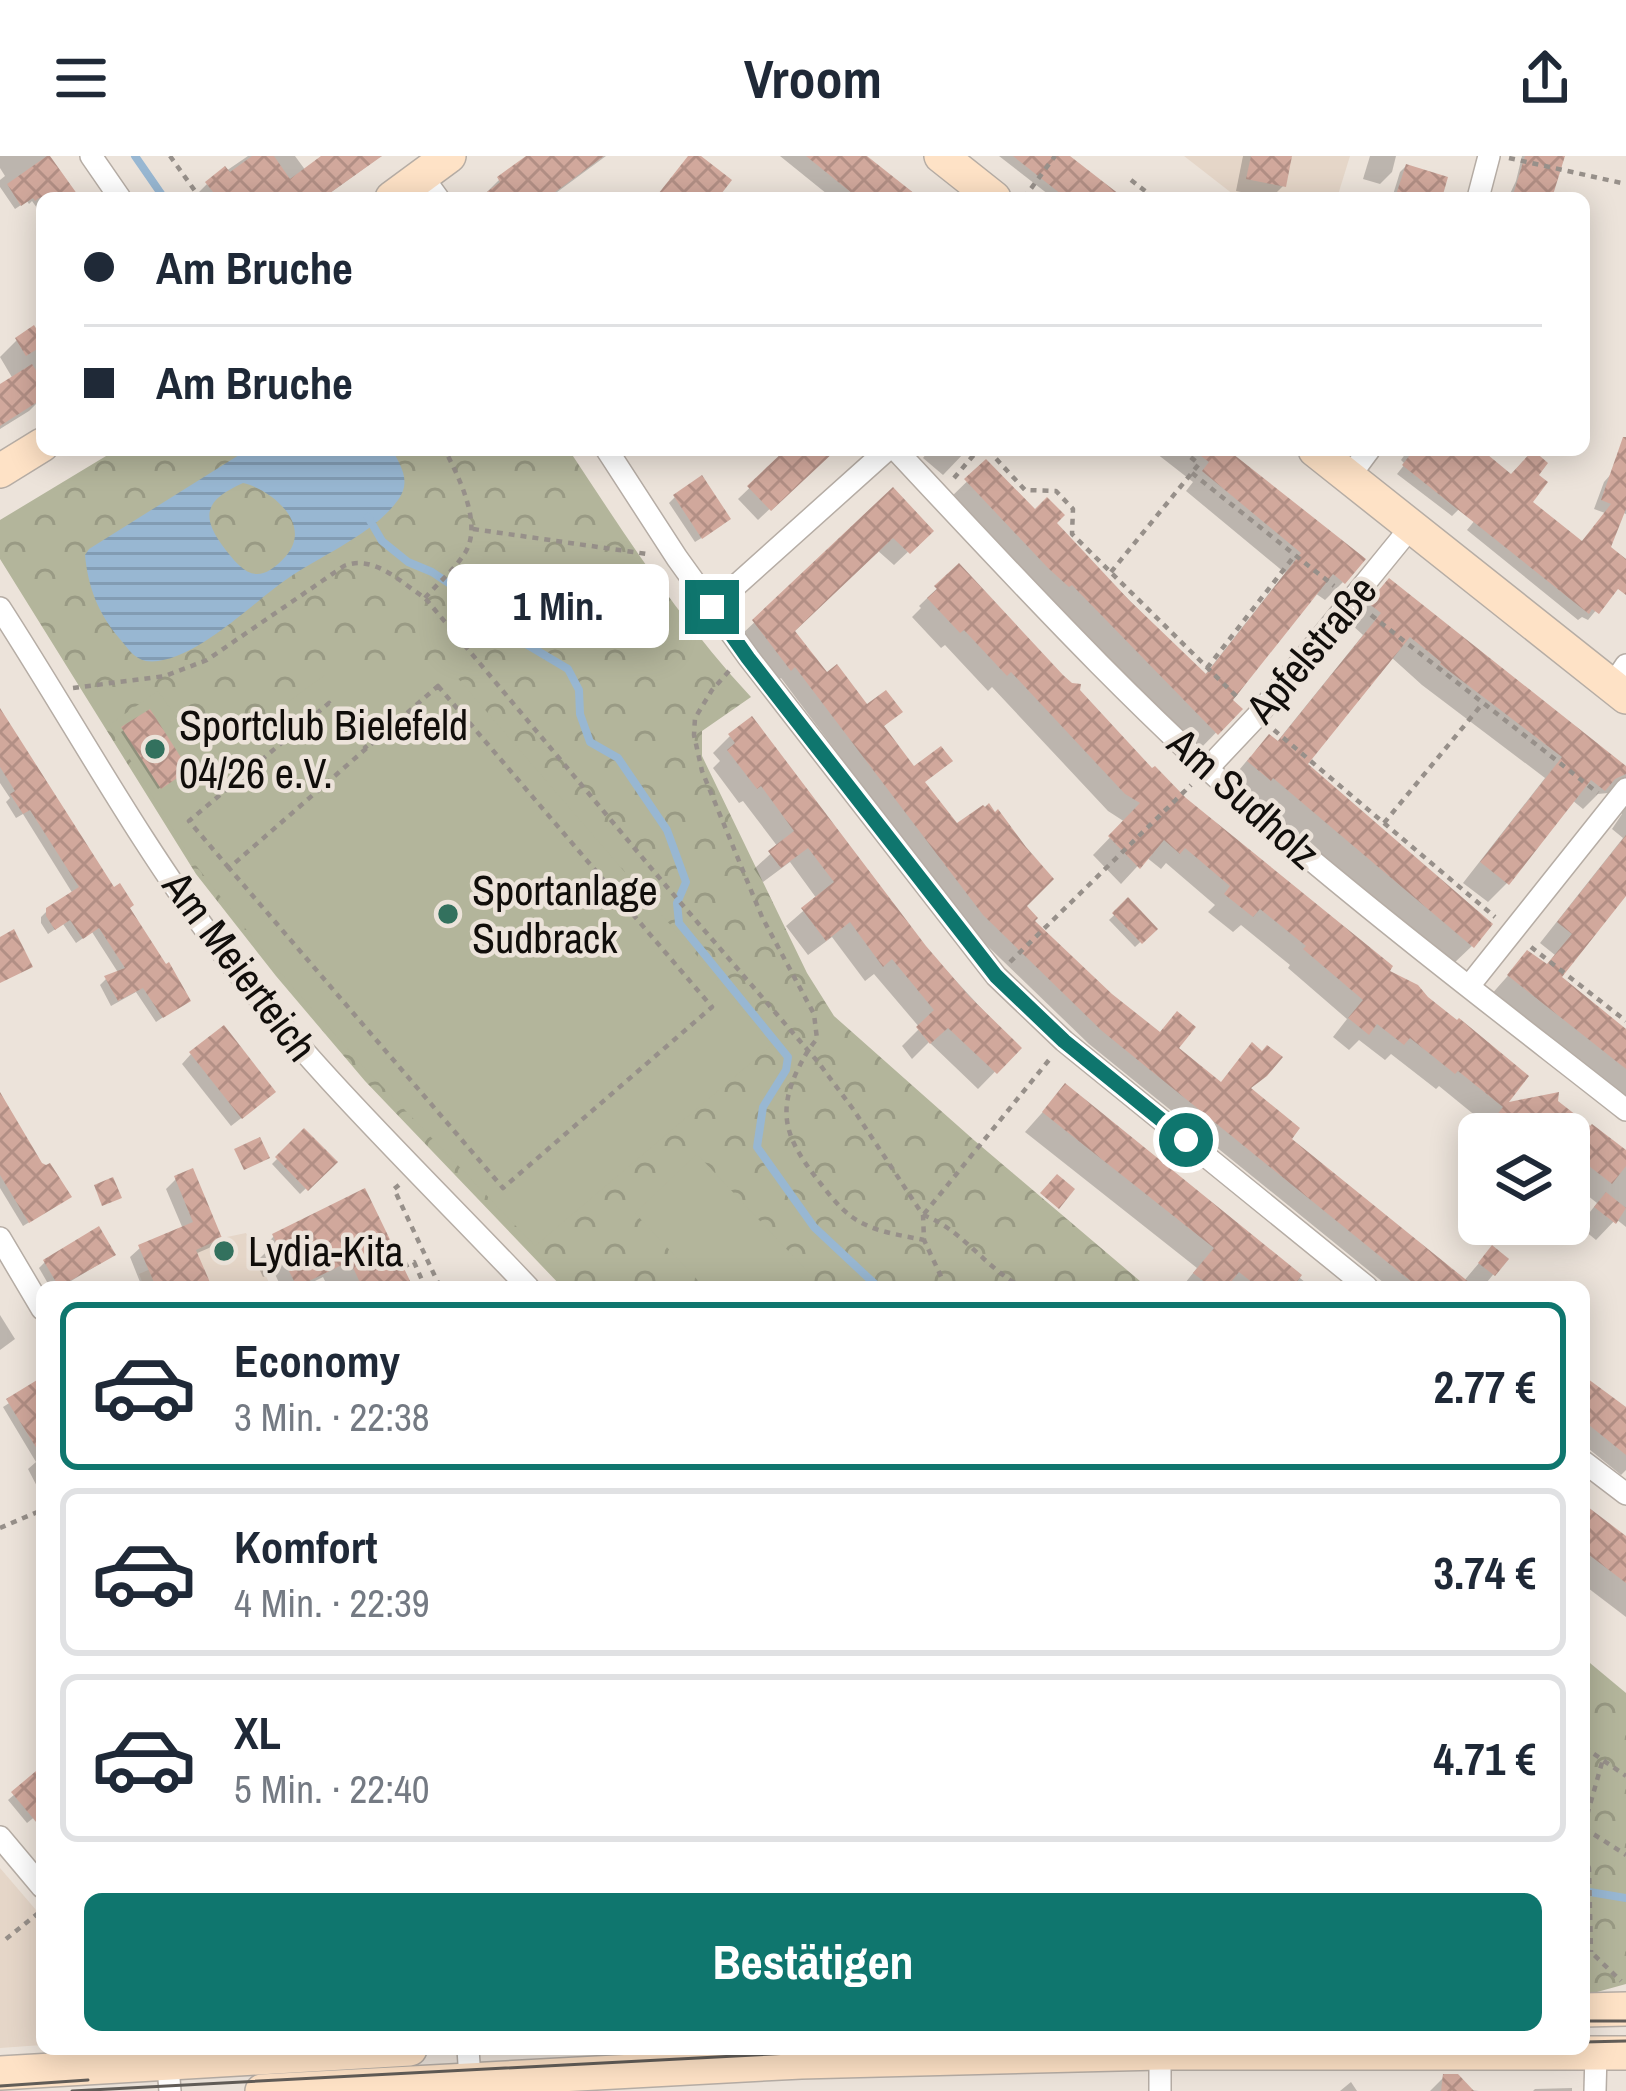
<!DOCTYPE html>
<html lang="de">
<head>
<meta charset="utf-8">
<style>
  :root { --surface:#fff; --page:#f2f2f3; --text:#1f2937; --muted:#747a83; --line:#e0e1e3; --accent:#0f766e }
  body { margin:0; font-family:"Archivo Narrow",sans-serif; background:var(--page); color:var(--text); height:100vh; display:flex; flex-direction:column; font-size:45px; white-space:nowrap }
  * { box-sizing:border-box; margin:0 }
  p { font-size:39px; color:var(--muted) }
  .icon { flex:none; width:66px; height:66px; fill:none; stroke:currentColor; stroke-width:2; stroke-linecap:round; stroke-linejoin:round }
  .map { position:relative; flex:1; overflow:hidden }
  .sheet { position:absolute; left:36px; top:1125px; width:1554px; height:774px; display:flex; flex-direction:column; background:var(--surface); border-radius:18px; box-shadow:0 6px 30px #0003 }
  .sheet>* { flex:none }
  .top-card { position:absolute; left:36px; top:36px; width:1554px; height:264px; border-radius:18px; box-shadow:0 6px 30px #0003; display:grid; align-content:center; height:264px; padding:0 48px; background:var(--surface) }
  .tools { position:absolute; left:1458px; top:957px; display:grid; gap:24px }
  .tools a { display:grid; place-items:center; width:132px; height:132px; border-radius:18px; background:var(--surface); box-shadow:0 6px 30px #0003; font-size:60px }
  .end { position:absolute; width:54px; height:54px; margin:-27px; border:15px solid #0f766e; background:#fff; box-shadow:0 0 0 6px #fff }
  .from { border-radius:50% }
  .bubble { position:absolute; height:84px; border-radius:18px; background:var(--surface); box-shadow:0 6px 30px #0003; font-size:39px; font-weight:800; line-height:84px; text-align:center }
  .top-card b { display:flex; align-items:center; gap:42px; height:114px; font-size:45px }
  .top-card b+b { border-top:3px solid var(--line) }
  .top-card i { width:30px; height:30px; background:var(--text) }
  ul { padding:21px 0 0; list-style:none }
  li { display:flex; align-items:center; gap:36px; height:168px; margin:0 24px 18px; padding:0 24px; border:6px solid var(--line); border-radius:18px }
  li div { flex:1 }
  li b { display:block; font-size:45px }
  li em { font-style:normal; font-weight:800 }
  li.current { border-color:var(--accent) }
  li>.icon { width:108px; height:108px; stroke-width:1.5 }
  .button { display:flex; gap:24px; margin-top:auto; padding:24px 48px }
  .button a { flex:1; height:138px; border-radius:18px; background:var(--accent); color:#fff; font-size:48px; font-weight:800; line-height:138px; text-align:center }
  header { display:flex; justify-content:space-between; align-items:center; height:156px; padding:0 48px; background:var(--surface); font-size:54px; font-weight:800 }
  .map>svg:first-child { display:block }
  .built { fill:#e5d6c8 }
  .park { fill:url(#park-crowns) }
  .garden { fill:#b3b59b }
  .water { fill:url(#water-rules); fill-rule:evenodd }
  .shadow { fill:#0003 }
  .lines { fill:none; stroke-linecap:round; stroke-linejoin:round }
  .stream { stroke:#98b7d2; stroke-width:8 }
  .building { fill:url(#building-cross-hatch) }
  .street-casing { stroke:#b6ada5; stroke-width:24 }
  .secondary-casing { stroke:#b6ada5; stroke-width:36 }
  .path { stroke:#97908a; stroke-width:4.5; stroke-dasharray:6 6; stroke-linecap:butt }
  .street { stroke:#fff; stroke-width:21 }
  .secondary { stroke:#fee2c6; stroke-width:33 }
  .tram { stroke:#625d58; stroke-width:3 }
  .route { stroke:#0f766e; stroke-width:15 }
  .poi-dot { fill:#33715e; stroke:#ece3da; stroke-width:4.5 }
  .labels { text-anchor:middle; stroke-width:9; stroke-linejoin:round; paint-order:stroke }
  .street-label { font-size:42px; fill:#110e0b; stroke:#ece3da }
  .poi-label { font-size:42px; fill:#110e0b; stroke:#ece3da; text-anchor:start }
</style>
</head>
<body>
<header><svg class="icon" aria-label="menu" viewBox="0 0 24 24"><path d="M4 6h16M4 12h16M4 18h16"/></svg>Vroom<svg class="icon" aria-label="share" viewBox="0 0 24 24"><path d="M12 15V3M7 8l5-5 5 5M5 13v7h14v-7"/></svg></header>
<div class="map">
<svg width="1626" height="1935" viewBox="0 0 1626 1935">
  <defs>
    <pattern id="park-crowns" width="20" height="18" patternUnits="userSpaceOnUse" patternTransform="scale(3)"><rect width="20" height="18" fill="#b3b59b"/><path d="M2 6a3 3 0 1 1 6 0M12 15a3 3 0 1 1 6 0" fill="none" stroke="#999a84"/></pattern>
    <pattern id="water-rules" width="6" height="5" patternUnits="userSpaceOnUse" patternTransform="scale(3)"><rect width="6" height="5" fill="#98b7d2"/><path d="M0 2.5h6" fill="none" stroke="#829cb3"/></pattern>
    <pattern id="building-cross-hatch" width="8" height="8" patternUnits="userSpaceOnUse" patternTransform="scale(3)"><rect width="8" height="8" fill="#d1a89c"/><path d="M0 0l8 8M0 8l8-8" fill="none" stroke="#b28f85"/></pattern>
  </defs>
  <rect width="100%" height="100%" fill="#ece3da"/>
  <g class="built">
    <path d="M1184 0H1350L1337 42H1238Z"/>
    <path d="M246 1077 271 1131H144L139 1118 222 1082Z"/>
    <path d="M0 1712 42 1761V1889L0 1892Z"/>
  </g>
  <g class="park">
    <path d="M116 294H569C625 379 681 466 751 541L702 575V600L807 817 834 860 975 985 1147 1131H562L365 925 276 820 196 718 0 403V364Z"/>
    <path d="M1584 1502 1626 1537V1828L1597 1836H1584Z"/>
  </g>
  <g class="garden">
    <path d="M325 519H455L773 888 535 1090 359 906 278 814 191 703 109 569 158 535 207 605Z"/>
    <path d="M697 998 808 1116 792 1131H704L635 1057Z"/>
  </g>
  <path class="water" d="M247 294H392C402 311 411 326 398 344 375 377 320 400 287 423 252 447 190 511 146 505 134 503 127 491 119 482 98 457 88 431 85 399L89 393ZM243 327C273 334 313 369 286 400 257 432 243 417 222 389 198 356 210 342 243 327Z"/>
  <g class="shadow">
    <path d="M0 0H47L75 42H42V59L32 45 29 48 27 45 15 53 0 31V24L5 20 0 12Z"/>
    <path d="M248 0H295L306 15 326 0H381L323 42H200L197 38 207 28Z"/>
    <path d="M541 0H606L549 42H481L499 24Z"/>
    <path d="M780 0H862L905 34 907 32 920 42H832Z"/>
    <path d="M999 0H1066L1119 42H1053Z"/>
    <path d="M1243 0H1289L1283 30 1271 42 1236 35Z"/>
    <path d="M1370 0H1396L1392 16 1380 28 1363 23Z"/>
    <path d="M1522 0H1565L1561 4 1549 42H1508L1516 25Z"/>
    <path d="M1405 11 1438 42H1392L1400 16Z"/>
    <path d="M17 184 42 187V242L29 255 0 273V232L13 223 0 201Z"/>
    <path d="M789 294H832L758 364 738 343Z"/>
    <path d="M929 294H967L943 319 923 302Z"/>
    <path d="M1152 294H1223L1343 426 1325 444 1315 437 1229 544 1239 553 1198 595 948 344 986 307 1035 357 1053 367 1204 520 1285 417 1186 335 1193 326Z"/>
    <path d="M1408 294H1486L1459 353 1452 360 1397 318 1405 308 1401 304Z"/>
    <path d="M1523 305 1535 319 1529 346 1581 388 1605 357 1594 353 1604 326 1612 317 1626 320V358L1621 356 1607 392 1626 407V418L1588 464 1582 461 1578 464 1467 374Z"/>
    <path d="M893 335 930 375 894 409 877 394 792 475 826 520 866 552 899 556 882 572 913 614 949 605 923 627 1023 750 1031 765 1110 840 1219 928 1265 918 1249 934 1288 983 1463 1126 1479 1107 1505 1104 1483 1131H1389L1089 888 970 773 781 522 776 526 741 479Z"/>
    <path d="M675 341 722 369 695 386 669 347Z"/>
    <path d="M959 411 1152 616 1385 816 1525 921 1502 950 1556 940 1555 946 1626 998V1071L1616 1063 1596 1084 1579 1070 1597 1047 1569 1025V978H1482L1488 970 1439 930 1436 933 1391 898 1385 904 1359 884 1349 894 1333 881 1347 863 1288 812 1290 809 1241 769 1233 776 1208 756 1215 749 1166 707 1161 713 1146 701 1121 728 1093 699 1125 666 1108 655 992 531 988 535 945 489 941 492 912 461 921 452 919 450Z"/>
    <path d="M1370 445 1626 613V735L1558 821 1626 876V948L1490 840 1527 798 1545 811 1555 799 1540 787 1623 682 1612 673 1622 658 1617 642 1608 637 1598 638 1583 653 1572 644 1507 727 1488 746 1463 727 1545 622 1422 529 1391 501 1304 609 1472 790 1452 809 1251 640 1229 626 1250 601 1276 587 1363 479 1351 468Z"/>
    <path d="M0 557 187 845 156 866 136 836 111 850 100 829 106 823 119 818 92 776 76 787 63 768 48 778 41 767V761L48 754 73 738 23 658 16 662 6 646 10 642 0 627Z"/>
    <path d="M149 557 186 614 158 633 121 576Z"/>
    <path d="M730 580 1018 892 978 933 929 886 912 903 902 890 920 872 874 818 865 825 832 781 808 799 786 770 817 743 790 706 763 726 754 713 778 691 743 645 739 647 713 612 720 605 713 597Z"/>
    <path d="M1128 746 1154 773 1135 791 1109 764Z"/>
    <path d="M191 898 263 945 231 970 182 908Z"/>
    <path d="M1065 931 1311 1131H1182L1197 1112 1025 976Z"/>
    <path d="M0 945 62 1046 23 1070 0 1032Z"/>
    <path d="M304 976 333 1006 300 1038 272 1008Z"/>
    <path d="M176 1023 219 1082 209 1092 195 1098 209 1131H142L130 1101 140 1092 183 1073 166 1033Z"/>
    <path d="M363 1036 410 1131H328L323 1121 303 1131H281L274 1116 263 1121 256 1106 265 1097 263 1092 274 1080Z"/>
    <path d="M106 1104 61 1131H50L39 1112 45 1106Z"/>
    <path d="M0 1159 15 1183 0 1194Z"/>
    <path d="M1584 1222 1626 1255V1314L1621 1319 1584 1289Z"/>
    <path d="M42 1226V1340L28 1313 36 1306 3 1251Z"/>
    <path d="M1584 1351 1626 1383V1461L1584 1429Z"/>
    <path d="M42 1615V1655L27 1667 8 1644Z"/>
    <path d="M1444 1921 1469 1934 1479 1935H1430Z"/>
    <path d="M1351 1926 1357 1935H1398H1340Z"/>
    <path d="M1572 1932V1935H1533L1535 1933Z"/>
  </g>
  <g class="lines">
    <g class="stream">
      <path d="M135 0 164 42"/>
      <path d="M368 361 382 385 408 406 432 416 456 432 504 475 568 513 579 534 580 558 590 586 618 602 667 674 686 726 677 747 679 767 788 901 786 914 763 951 757 991 814 1071 878 1131"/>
      <path d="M1584 1735 1626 1742"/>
    </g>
  </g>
  <g class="building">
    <path d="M47 0H50L80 42H39L35 45 33 42 21 50 7 28Z"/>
    <path d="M252 0H274L290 23 321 0H382L323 42H218L205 26 225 10 230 16Z"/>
    <path d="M526 0H604L547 42H479L500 26 497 21Z"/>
    <path d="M688 0H701L732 24 718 42H655Z"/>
    <path d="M806 0H867L920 42H858Z"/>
    <path d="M1013 0H1070L1124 42H1066Z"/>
    <path d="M1251 0H1292L1286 31 1246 23Z"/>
    <path d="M1525 0H1565L1552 42H1512Z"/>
    <path d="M1406 8 1448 21 1442 42H1395Z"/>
    <path d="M34 169 42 182V190L26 200 15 182Z"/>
    <path d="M32 208 42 224V243L0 270V228Z"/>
    <path d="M1623 281H1626V353L1611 391 1626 403V439L1618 433 1599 458 1592 453 1589 458 1402 309 1414 294H1482L1511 318 1533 294 1548 307 1539 319 1548 326 1533 346 1582 385 1611 348 1601 344Z"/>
    <path d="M785 294H836L771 355 747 330Z"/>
    <path d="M1193 294H1228L1366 403 1345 428 1333 418 1233 544 1243 553 1218 579 1072 429 1069 431 1048 412 964 323 986 303 1035 353 1047 341 1065 359 1057 367 1129 444 1206 518 1301 397 1202 315 1209 306Z"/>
    <path d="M702 319 731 363 702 383 673 339Z"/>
    <path d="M893 331 934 375 910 398 893 382 795 475 827 516 837 508 867 548 886 534 903 556 884 570 914 610 941 590 953 605 925 626 957 667 983 649 985 651 989 647 995 656 998 653 1026 691 1054 723 1027 750 1038 762 1035 765 1112 838 1160 876 1177 855 1196 871 1179 892 1221 926 1252 886 1262 895 1267 889 1283 901 1267 920 1251 932 1300 972 1292 983 1475 1131H1418L1102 875 983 759 795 511 791 515 752 464Z"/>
    <path d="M959 407 1063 519 1072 527 1081 528 1080 534 1152 612 1155 610 1186 642 1393 810 1390 815 1418 829 1428 841 1457 864 1459 862 1529 920 1509 946 1559 936 1558 945 1590 970 1592 968 1626 994V1010L1612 1028 1570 995 1584 978H1482L1503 951 1458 915 1455 918 1410 882 1404 889 1377 868 1369 879 1348 862 1363 844 1303 793 1306 790 1260 753 1253 761 1224 738 1230 730 1185 692 1180 698 1164 684 1140 713 1108 680 1140 647 1125 638 1011 516 1007 520 964 474 960 477 927 442 937 433 934 430Z"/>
    <path d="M1389 422 1626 610V618L1615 623 1605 635 1591 624 1509 729 1480 706 1562 601 1440 508 1441 506 1410 481 1308 608 1493 768 1474 792 1273 622 1271 625 1247 605 1269 578 1278 585 1381 457 1368 447Z"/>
    <path d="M0 552 114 731 120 727 134 749 130 752 166 808 169 806 191 845 163 862 143 832 118 845 104 820 125 812 99 772 83 783 70 764 55 774 46 760V752L79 731 30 654 23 658 10 638 15 635 0 611Z"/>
    <path d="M150 553 189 614 161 633 121 571Z"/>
    <path d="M752 560 926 790 969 840 1022 892 997 918 948 872 930 888 916 871 934 854 892 803 883 811 850 766 826 785 801 752 834 726 808 692 781 712 768 695 794 675 761 630 757 633 727 594 735 587 728 578Z"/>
    <path d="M1626 679V740L1562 821 1626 873V913L1507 819 1527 794 1547 808 1572 778 1557 766Z"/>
    <path d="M1128 741 1158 773 1142 788 1112 757Z"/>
    <path d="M14 773 33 811 0 827V781Z"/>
    <path d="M224 869 276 936 242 963 189 896Z"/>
    <path d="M1065 927 1302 1119 1293 1131H1258L1239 1116 1227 1131H1211L1193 1117 1214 1092 1042 956Z"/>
    <path d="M0 936 42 1007 46 1009 50 1007 72 1041 29 1067 0 1019Z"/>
    <path d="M304 972 338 1006 308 1035 275 1001Z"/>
    <path d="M260 981 270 1002 244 1014 234 993Z"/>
    <path d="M193 1012 222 1082 196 1094 212 1131H156L138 1089 193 1066 174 1020Z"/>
    <path d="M1057 1018 1075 1033 1059 1053 1040 1037Z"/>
    <path d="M113 1021 122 1042 102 1050 94 1029Z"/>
    <path d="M365 1032 413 1131H362L350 1105 297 1131 285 1107 274 1112 265 1093 277 1088 272 1078Z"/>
    <path d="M1606 1036 1626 1052 1616 1068 1594 1051Z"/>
    <path d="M99 1070 116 1099 59 1131 43 1104Z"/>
    <path d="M1492 1089 1509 1103 1495 1120 1478 1107Z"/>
    <path d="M1584 1220 1626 1251V1299L1584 1265Z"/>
    <path d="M42 1221V1301L6 1243Z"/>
    <path d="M1584 1348 1626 1380V1427L1584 1395Z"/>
    <path d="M42 1610V1673L11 1636Z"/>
    <path d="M1443 1918H1458L1474 1935H1441Z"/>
  </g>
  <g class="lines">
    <g class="street-casing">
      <g id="street">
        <path d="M91 0 120 42"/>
        <path d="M422 20 438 42"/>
        <path d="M1478 42 1489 0"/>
        <path d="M607 294 677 402 749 502 996 820 1064 885 1367 1131"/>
        <path d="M896 294C1023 430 1148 566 1291 687 1400 779 1514 866 1626 954"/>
        <path d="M1349 321 1369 294"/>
        <path d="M712 451 887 294"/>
        <path d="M0 452C73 565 138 685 219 792 311 914 423 1020 528 1131"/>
        <path d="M1612 530 1626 509"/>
        <path d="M1208 612 1257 560 1411 371"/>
        <path d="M1469 830 1626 633"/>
        <path d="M0 1082 42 1153"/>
        <path d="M1584 1306 1626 1338"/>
        <path d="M0 1681 42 1731"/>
        <path d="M468 1893 470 1923"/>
        <path d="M1160 1893V1935"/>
        <path d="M167 1899 170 1935"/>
        <path d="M1595 1935 1596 1897"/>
      </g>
    </g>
    <g class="secondary-casing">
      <g id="secondary">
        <path d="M941 0 994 42"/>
        <path d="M392 42 449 0"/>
        <path d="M1315 294 1626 541"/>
        <path d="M0 315 42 289"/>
        <path d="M1584 1854 1626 1853"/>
        <path d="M0 1917 410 1893"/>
        <path d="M262 1935 801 1906 1160 1897H1626"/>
      </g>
    </g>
    <g class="path">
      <path d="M170 0 200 42"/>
      <path d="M1509 2 1626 28"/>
      <path d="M1131 24 1154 42"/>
      <path d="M1024 42 1055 0"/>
      <path d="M988 294 1025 334 1056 335 1073 353 1072 378 1239 543"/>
      <path d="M1192 317 1334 430"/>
      <path d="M954 322 978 294"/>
      <path d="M473 373 647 398"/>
      <path d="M1111 416 1199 308 1182 294"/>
      <path d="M425 442C438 427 454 414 465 397 483 368 459 322 445 294"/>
      <path d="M1371 459 1598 637"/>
      <path d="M1207 512 1295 399"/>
      <path d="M729 515 712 534 695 562 694 579 702 615 762 761 814 858 817 883C808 893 803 903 797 915 777 958 787 983 814 1019 825 1033 838 1051 852 1061 873 1076 900 1079 924 1084"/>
      <path d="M438 530 712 851 503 1032 229 712Z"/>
      <path d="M73 532 165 520 207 504 344 410C374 398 400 426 425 442L667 731 818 906 853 953 923 1059 924 1084 946 1131"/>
      <path d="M1274 574 1495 761"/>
      <path d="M1384 667 1483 547"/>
      <path d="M229 712 189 665 329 547 367 593"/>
      <path d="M1531 791 1626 865"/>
      <path d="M1010 806 1191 629"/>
      <path d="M399 1029 394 1033 440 1131"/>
      <path d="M924 1058 1049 904"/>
      <path d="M923 1059C962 1073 985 1112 1022 1131"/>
      <path d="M403 1111 414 1106 425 1131"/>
      <path d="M0 1372 42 1354"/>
      <path d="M1584 1591 1626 1620"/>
      <path d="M1584 1670 1603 1603"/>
      <path d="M1584 1672 1626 1699"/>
      <path d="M1584 1699 1589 1712 1591 1796"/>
      <path d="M6 1783 42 1754"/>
      <path d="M1584 1795 1591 1796 1621 1825"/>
    </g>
    <use href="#street" class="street"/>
    <use href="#secondary" class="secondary"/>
    <g class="tram">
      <path d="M1584 1865H1626"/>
      <path d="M1584 1886 1626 1885"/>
      <path d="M0 1930 88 1924"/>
      <path d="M72 1935 866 1893"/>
    </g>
  </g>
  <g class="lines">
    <path class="route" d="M712 451 748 502 996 820 1064 885 1186 984"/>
  </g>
  <g class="poi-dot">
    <circle cx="155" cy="593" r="12"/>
    <circle cx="448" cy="758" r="12"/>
    <circle cx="224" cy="1095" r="12"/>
  </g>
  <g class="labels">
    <g class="street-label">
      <text transform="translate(1311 493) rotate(-50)" y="15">Apfelstraße</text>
      <text transform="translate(1244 642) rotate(42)" y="15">Am Sudholz</text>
      <text transform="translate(240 810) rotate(53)" y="15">Am Meierteich</text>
    </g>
    <g class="poi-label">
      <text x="179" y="584">Sportclub Bielefeld<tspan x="179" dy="48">04/26 e.V.</tspan></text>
      <text x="472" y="749">Sportanlage<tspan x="472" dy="48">Sudbrack</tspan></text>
      <text x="248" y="1110">Lydia-Kita</text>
    </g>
  </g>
</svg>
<div class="tools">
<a><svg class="icon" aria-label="layers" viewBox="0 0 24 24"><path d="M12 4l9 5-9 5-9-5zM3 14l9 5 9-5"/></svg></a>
</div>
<i class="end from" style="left:1186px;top:984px"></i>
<i class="end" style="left:712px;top:451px"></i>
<div class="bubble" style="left:447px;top:408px;width:222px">1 Min.</div>
<div class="top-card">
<b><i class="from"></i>Am Bruche</b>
<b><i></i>Am Bruche</b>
</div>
<section class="sheet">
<ul>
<li class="current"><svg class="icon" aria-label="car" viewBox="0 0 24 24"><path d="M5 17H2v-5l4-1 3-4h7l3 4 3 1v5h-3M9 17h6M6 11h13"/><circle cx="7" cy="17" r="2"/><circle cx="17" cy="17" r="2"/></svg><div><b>Economy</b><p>3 Min. · 22:38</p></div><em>2.77 €</em></li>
<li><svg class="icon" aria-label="car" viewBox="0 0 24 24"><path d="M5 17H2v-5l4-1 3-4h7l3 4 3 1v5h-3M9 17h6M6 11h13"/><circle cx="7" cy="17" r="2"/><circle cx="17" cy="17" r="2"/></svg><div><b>Komfort</b><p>4 Min. · 22:39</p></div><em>3.74 €</em></li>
<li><svg class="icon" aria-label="car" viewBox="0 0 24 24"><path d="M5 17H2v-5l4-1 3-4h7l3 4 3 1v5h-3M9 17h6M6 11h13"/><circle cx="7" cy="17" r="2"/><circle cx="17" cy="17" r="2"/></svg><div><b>XL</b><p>5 Min. · 22:40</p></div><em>4.71 €</em></li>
</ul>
<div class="button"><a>Bestätigen</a></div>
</section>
</div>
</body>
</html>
